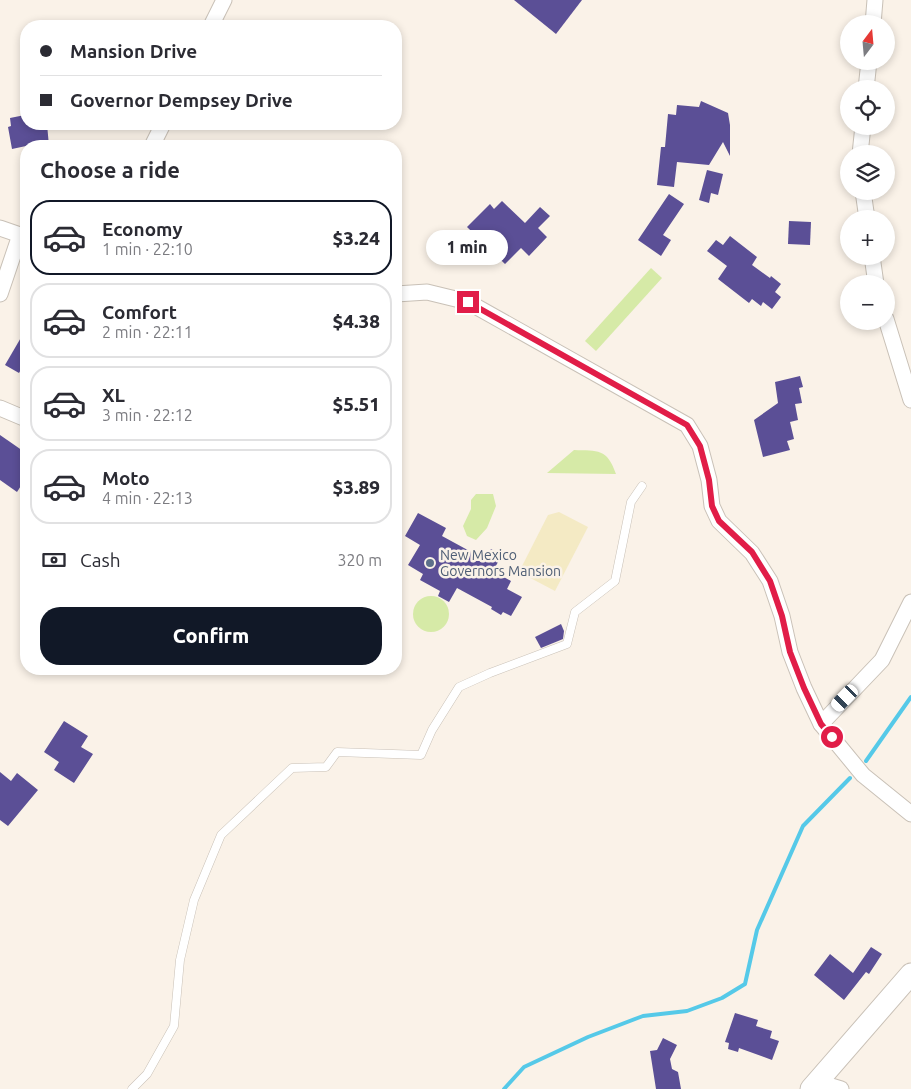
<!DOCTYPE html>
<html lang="en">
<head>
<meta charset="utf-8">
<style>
  :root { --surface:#fff; --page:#f7f7f7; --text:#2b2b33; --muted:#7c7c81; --line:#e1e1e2; --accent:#111827 }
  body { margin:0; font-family:Ubuntu,sans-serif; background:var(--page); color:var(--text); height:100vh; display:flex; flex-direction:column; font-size:19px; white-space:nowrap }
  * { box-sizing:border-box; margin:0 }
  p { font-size:16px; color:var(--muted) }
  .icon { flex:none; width:28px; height:28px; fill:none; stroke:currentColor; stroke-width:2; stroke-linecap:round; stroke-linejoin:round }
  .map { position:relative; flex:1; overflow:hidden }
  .side { position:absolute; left:20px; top:140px; width:382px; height:535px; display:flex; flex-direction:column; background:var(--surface); border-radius:20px; box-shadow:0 2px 8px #0003 }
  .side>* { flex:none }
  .hud { position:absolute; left:20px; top:20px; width:382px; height:110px; border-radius:20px; box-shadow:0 2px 8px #0003; display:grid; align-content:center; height:110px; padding:0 20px; background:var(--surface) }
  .needle { width:32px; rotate:16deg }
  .buttons { position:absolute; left:840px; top:15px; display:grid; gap:10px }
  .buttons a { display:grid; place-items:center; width:55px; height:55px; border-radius:50%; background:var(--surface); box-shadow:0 2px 8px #0003; font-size:25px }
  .end { position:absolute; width:22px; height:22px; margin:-11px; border:6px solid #e11d48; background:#fff; box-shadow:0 0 0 2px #fff }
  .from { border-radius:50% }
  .bubble { position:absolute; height:35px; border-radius:18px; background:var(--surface); box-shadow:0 2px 8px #0003; font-size:16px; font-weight:800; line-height:35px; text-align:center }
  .car { position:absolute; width:15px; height:30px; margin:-15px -8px; border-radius:6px; box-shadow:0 0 4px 1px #0007; background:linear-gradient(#fff 24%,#345 0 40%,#fff 0 76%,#345 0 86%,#fff 0) }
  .hud b { display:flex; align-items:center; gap:18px; height:48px; font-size:19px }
  .hud b+b { border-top:1px solid var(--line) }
  .hud i { width:12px; height:12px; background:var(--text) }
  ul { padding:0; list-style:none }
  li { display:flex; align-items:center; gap:15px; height:75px; margin:0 10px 8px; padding:0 10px; border:2px solid var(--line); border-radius:20px }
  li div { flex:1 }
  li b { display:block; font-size:19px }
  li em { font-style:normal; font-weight:800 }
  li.on { border-color:var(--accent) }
  li>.icon { width:45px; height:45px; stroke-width:1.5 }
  h2 { padding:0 20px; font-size:22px; line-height:60px }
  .pay { display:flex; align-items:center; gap:12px; height:55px; padding:0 20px; font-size:19px }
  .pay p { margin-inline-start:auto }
  .action { display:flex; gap:10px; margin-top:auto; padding:10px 20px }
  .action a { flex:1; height:58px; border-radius:20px; background:var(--accent); color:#fff; font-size:20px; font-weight:800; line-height:58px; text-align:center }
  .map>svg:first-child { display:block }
  .green { fill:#d6eaa7 }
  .sand { fill:#f4eac4 }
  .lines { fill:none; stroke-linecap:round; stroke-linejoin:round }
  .stream { stroke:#55c9e8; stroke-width:4 }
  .building { fill:#5b4f96 }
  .lane-casing { stroke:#c9c1b7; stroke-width:9 }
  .street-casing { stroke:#c9c1b7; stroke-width:17 }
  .secondary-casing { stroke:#c9c1b7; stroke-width:23 }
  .lane { stroke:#fff; stroke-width:8 }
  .street { stroke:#fff; stroke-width:15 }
  .secondary { stroke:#fff; stroke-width:21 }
  .route { stroke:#e11d48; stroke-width:6 }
  .service-dot { fill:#5c6f8a; stroke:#faf2e8; stroke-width:2 }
  .labels { text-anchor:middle; stroke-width:5; stroke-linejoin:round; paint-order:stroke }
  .service-label { font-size:14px; fill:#4e5e75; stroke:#faf2e8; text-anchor:start }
</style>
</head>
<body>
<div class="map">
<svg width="911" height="1089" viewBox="0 0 911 1089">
  <rect width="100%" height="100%" fill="#faf2e8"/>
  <g class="green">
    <path d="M651 268 662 278 596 351 585 341Z"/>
    <path d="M574 450C598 451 607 448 616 474L547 473Z"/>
    <path d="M476 494H493L496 506 487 528 476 540 467 536 463 526 471 509V500Z"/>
    <circle cx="431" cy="614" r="18"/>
  </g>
  <path class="sand" d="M559 512 588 527 555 591 519 572 548 515Z"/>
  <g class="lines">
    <g class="stream">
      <path d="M866 761 911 697"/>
      <path d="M504 1089 524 1067 588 1037 643 1016 687 1011 722 998 745 984 757 930 803 826 850 778"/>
    </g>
  </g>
  <g class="building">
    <path d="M514 0H582L556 34Z"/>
    <path d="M701 101 728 113 730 125V156L723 142 709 165 677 162 674 187 657 185 661 147H665L668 114 676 115 677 105 699 107Z"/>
    <path d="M25 115 26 124H47L49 146H26L12 149 8 127 11 126 10 118Z"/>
    <path d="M707 170 723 174 718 195 711 193 709 203 699 200Z"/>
    <path d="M669 194 684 204 663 235 671 240 661 256 638 240Z"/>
    <path d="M502 201 525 223 540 207 550 216 538 228 547 237 529 256 521 248 505 264 467 227 490 204 494 209Z"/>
    <path d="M789 221 811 222 810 245 788 244Z"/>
    <path d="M730 236 757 257 752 265 770 278 771 276 781 284 775 292 781 297 772 309 763 302 761 306 752 299 749 303 718 279 727 266 707 251 716 240 723 245Z"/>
    <path d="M26 329V361L19 373 5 365Z"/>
    <path d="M800 376 803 387 799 388 802 403 795 404 798 420 790 422 794 439 787 441 790 450 763 457 754 420 778 403 775 382Z"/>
    <path d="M0 435 26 453V478L17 492 0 480Z"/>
    <path d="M418 513 446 528 442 536 486 560 491 549 502 555 493 571 511 581 507 589 522 597 511 616 503 612 501 615 491 609 492 607 457 588 449 602 438 596 440 591 420 580 423 574 408 565 420 545 405 536Z"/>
    <path d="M561 624 564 631 563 639 541 648 535 637Z"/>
    <path d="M64 721 88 736 81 747 93 754 74 783 54 770 59 762 44 752Z"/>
    <path d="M0 772 11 781 17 773 38 790 8 826 0 820Z"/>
    <path d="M871 947 882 954 869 974 866 972 844 1000 814 975 830 954 853 973Z"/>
    <path d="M735 1013 758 1020 756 1026 772 1031 770 1038 779 1041 772 1060 739 1048 738 1052 728 1049 729 1043 725 1042Z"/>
    <path d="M663 1038 677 1045 670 1059 672 1069 678 1072 681 1089H656L650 1051 657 1050Z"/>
  </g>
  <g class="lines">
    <g class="lane-casing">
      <path id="lane" d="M132 1089 147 1074 174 1026 180 960 194 900 221 835 292 768 326 767 337 752 421 755 432 730 459 687 490 673 567 644 575 612 615 581 631 502 642 486"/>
    </g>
    <g class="street-casing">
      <g id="street">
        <path d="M873 24 875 0"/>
        <path d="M211 26 224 0"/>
        <path d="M866 89 869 61"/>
        <path d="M152 146 163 124"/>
        <path d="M860 154 863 126"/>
        <path d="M863 191 867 219"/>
        <path d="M0 228 26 237"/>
        <path d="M872 256 876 284"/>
        <path d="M0 294 20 235"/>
        <path d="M396 294 427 292 468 302 687 425 700 446 709 480 712 506 719 521 752 553 770 581 782 616 790 652 804 688 821 724 863 775 911 814"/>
        <path d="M886 319 911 400"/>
        <path d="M0 408 26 419"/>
        <path d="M821 724 882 660 911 602"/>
        <path d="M818 1082 841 1089"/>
      </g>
    </g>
    <g class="secondary-casing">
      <path id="secondary" d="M811 1089 911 974"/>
    </g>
    <use href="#lane" class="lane"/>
    <use href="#street" class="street"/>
    <use href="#secondary" class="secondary"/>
  </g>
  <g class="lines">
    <path class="route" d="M468 302 687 425 700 446 709 480 712 506 719 521 752 552 770 581 782 616 790 652 804 688 821 724 832 737"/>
  </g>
  <circle class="service-dot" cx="430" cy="563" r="5"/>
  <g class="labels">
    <g class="service-label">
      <text x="440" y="560">New Mexico<tspan x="440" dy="16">Governors Mansion</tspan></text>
    </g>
  </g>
</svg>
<div class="buttons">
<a><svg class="needle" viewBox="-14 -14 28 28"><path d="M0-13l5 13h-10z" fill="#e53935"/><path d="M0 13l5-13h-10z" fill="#7c7c81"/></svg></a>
<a><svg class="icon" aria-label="locate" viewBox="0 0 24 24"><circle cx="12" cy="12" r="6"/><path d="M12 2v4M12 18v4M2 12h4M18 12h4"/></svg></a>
<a><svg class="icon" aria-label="layers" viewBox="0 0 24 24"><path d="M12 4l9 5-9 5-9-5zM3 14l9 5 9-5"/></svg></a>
<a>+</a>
<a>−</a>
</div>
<i class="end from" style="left:832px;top:737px"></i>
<i class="end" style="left:468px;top:302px"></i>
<div class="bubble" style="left:426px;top:230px;width:82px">1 min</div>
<i class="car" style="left:845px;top:698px;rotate:224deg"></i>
<div class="hud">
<b><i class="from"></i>Mansion Drive</b>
<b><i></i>Governor Dempsey Drive</b>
</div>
<section class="side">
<h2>Choose a ride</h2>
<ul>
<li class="on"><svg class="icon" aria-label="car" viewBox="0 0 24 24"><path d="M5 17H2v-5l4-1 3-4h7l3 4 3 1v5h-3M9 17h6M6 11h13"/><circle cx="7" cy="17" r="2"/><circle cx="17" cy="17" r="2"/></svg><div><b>Economy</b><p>1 min · 22:10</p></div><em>$3.24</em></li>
<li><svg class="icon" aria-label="car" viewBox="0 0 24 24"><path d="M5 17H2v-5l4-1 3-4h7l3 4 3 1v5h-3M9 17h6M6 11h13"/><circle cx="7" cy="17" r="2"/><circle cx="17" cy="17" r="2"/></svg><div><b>Comfort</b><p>2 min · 22:11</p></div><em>$4.38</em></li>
<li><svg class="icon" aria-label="car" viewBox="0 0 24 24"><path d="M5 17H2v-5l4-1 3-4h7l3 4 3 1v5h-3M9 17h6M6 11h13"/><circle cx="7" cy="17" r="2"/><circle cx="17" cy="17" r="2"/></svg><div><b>XL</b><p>3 min · 22:12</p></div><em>$5.51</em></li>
<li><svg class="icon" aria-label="car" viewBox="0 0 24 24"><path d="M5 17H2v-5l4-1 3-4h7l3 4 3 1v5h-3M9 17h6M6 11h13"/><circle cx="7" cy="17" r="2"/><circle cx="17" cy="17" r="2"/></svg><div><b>Moto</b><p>4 min · 22:13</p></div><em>$3.89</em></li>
</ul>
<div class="pay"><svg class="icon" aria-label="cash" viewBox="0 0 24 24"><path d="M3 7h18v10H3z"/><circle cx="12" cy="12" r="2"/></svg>Cash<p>320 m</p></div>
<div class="action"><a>Confirm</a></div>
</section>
</div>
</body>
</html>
